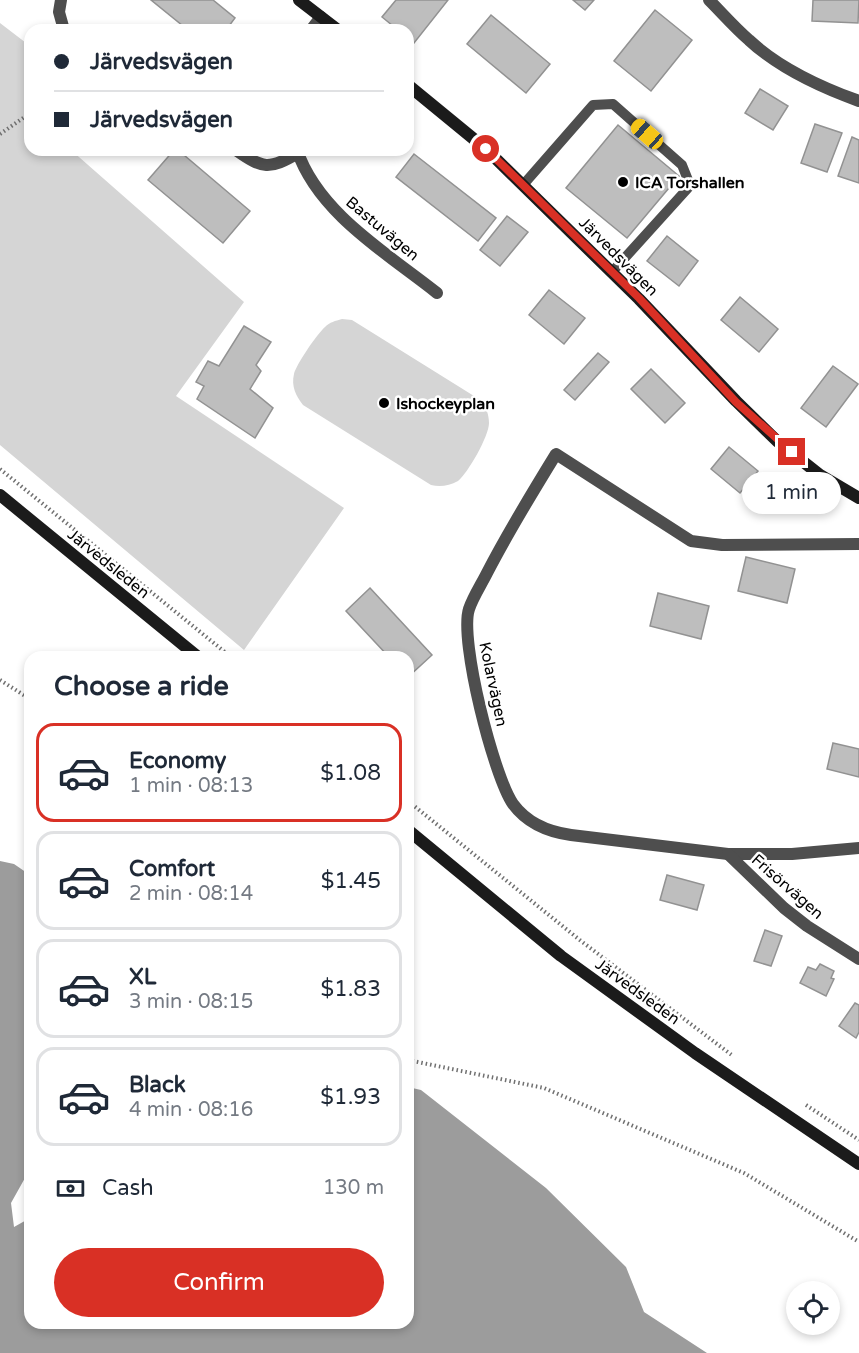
<!DOCTYPE html>
<html lang="en">
<head>
<meta charset="utf-8">
<style>
  :root { --surface:#fff; --page:#f2f2f3; --text:#1f2937; --muted:#747a83; --line:#e0e1e3; --accent:#d93025 }
  body { margin:0; font-family:"Varela Round",sans-serif; background:var(--page); color:var(--text); height:100vh; display:flex; flex-direction:column; font-size:22px; white-space:nowrap }
  * { box-sizing:border-box; margin:0 }
  p { font-size:20px; color:var(--muted) }
  .icon { flex:none; width:33px; height:33px; fill:none; stroke:currentColor; stroke-width:2; stroke-linecap:round; stroke-linejoin:round }
  .map { position:relative; flex:1; overflow:hidden }
  .details { position:absolute; left:24px; top:651px; width:390px; height:678px; display:flex; flex-direction:column; background:var(--surface); border-radius:18px; box-shadow:0 3px 9px #0003 }
  .details>* { flex:none }
  .banner { position:absolute; left:24px; top:24px; width:390px; height:132px; border-radius:18px; box-shadow:0 3px 9px #0003; display:grid; align-content:center; height:132px; padding:0 30px; background:var(--surface) }
  .tools { position:absolute; left:786px; top:1281px; display:grid; gap:12px }
  .tools a { display:grid; place-items:center; width:54px; height:54px; border-radius:50%; background:var(--surface); box-shadow:0 3px 9px #0003; font-size:30px }
  .end { position:absolute; width:27px; height:27px; margin:-14px; border:8px solid #d93025; background:#fff; box-shadow:0 0 0 3px #fff }
  .from { border-radius:50% }
  .bubble { position:absolute; height:42px; border-radius:21px; background:var(--surface); box-shadow:0 3px 9px #0003; font-size:20px; font-weight:600; line-height:42px; text-align:center }
  .car { position:absolute; width:18px; height:36px; margin:-18px -9px; border-radius:8px; box-shadow:0 0 4px 2px #0007; background:linear-gradient(#f5c518 24%,#345 0 40%,#f5c518 0 76%,#345 0 86%,#f5c518 0) }
  .banner b { display:flex; align-items:center; gap:21px; height:57px; font-size:22px }
  .banner b+b { border-top:2px solid var(--line) }
  .banner i { width:15px; height:15px; background:var(--text) }
  ul { padding:0; list-style:none }
  li { display:flex; align-items:center; gap:18px; height:99px; margin:0 12px 9px; padding:0 18px; border:3px solid var(--line); border-radius:18px }
  li div { flex:1 }
  li b { display:block; font-size:22px }
  li em { font-style:normal; font-weight:600 }
  li.active { border-color:var(--accent) }
  li>.icon { width:54px; height:54px; stroke-width:1.5 }
  h2 { padding:0 30px; font-size:27px; line-height:72px }
  .pay { display:flex; align-items:center; gap:15px; height:66px; padding:0 30px; font-size:22px }
  .pay p { margin-inline-start:auto }
  .action { display:flex; gap:12px; margin-top:auto; padding:12px 30px }
  .action a { flex:1; height:69px; border-radius:36px; background:var(--accent); color:#fff; font-size:24px; font-weight:600; line-height:69px; text-align:center }
  .map>svg:first-child { display:block }
  .green { fill:#d5d5d5 }
  .water { fill:#9c9c9c }
  .building { fill:#bebebe; stroke:#929292; stroke-width:1.5 }
  .lines { fill:none; stroke-linecap:round; stroke-linejoin:round }
  .path { stroke:#707070; stroke-width:4; stroke-dasharray:1.5 3; stroke-linecap:butt }
  .lane { stroke:#4e4e4e; stroke-width:10 }
  .street { stroke:#4e4e4e; stroke-width:12 }
  .secondary { stroke:#1b1b1b; stroke-width:12 }
  .route { stroke:#d93025; stroke-width:8 }
  .poi-dot { fill:#000; stroke:#fff; stroke-width:2 }
  .labels { text-anchor:middle; stroke-width:5; stroke-linejoin:round; paint-order:stroke }
  .poi-label { font-size:16px; font-weight:bold; fill:#000; stroke:#fff; text-anchor:start }
  .street-label { font-size:16px; fill:#000; stroke:#fff }
</style>
</head>
<body>
<div class="map">
<svg width="859" height="1353" viewBox="0 0 859 1353">
  <rect width="100%" height="100%" fill="#fff"/>
  <g class="green">
    <path d="M0 23 30 46V150H71L244 302 176 396 344 508 244 650 0 445Z"/>
    <path d="M342 319 352 320 482 401C486 407 489 415 489 423 489 436 468 473 458 481 449 486 440 487 431 485L303 405C296 396 291 386 294 374 296 365 317 334 325 327 330 322 335 321 342 319Z"/>
  </g>
  <path class="water" d="M0 861 14 864 30 875V1169L11 1203 14 1227 30 1218V1323H408V1087L421 1090 546 1188 626 1267 644 1312 707 1353H0Z"/>
  <g class="building">
    <path d="M151 0H213L235 18 226 30H188Z"/>
    <path d="M396 0H448L414 43 408 38V30H398L382 17Z"/>
    <path d="M573 0H594L585 10Z"/>
    <path d="M813 0H859L858 23 812 21Z"/>
    <path d="M655 10 692 40 651 91 614 61Z"/>
    <path d="M491 15 550 64 526 93 467 44Z"/>
    <path d="M760 89 788 106 773 130 745 113Z"/>
    <path d="M815 124 842 133 827 172 801 163Z"/>
    <path d="M618 125 679 176 627 238 566 188Z"/>
    <path d="M852 137 859 140V183L838 176Z"/>
    <path d="M174 150H178L250 211 223 243 148 180Z"/>
    <path d="M414 154 496 218 478 241 396 177Z"/>
    <path d="M507 216 528 232 500 266 480 250Z"/>
    <path d="M667 236 698 261 679 286 647 261Z"/>
    <path d="M549 290 585 318 564 344 529 315Z"/>
    <path d="M740 297 778 329 759 352 721 320Z"/>
    <path d="M244 326 271 342 256 365 261 371 250 389 273 408 255 438 197 399 204 386 196 382 208 361 219 366Z"/>
    <path d="M598 353 609 362 575 400 564 390Z"/>
    <path d="M833 366 858 384 826 427 801 408Z"/>
    <path d="M651 369 685 403 665 423 631 389Z"/>
    <path d="M729 447 758 471 740 493 711 469Z"/>
    <path d="M746 557 795 569 787 603 738 591Z"/>
    <path d="M370 588 432 655 408 677V657H389L346 611Z"/>
    <path d="M658 593 709 606 701 639 650 626Z"/>
    <path d="M833 743 859 749V777L827 769Z"/>
    <path d="M667 875 704 885 697 910 660 900Z"/>
    <path d="M765 930 782 936 771 966 754 961Z"/>
    <path d="M820 964 834 971 831 978 834 979 826 996 800 983 808 967 816 970Z"/>
    <path d="M855 1003 859 1005V1032L856 1038 839 1026Z"/>
  </g>
  <g class="lines">
    <g class="path">
      <path d="M0 134 26 116 30 107"/>
      <path d="M0 469 231 657"/>
      <path d="M0 680 30 699"/>
      <path d="M408 801 581 941 733 1056"/>
      <path d="M408 1060 544 1088 744 1173 859 1242"/>
      <path d="M806 1105 859 1140"/>
    </g>
    <path class="lane" d="M523 185 593 105 613 104 682 165 688 180V188L612 272"/>
    <g class="street">
      <path d="M61 0 59 12 64 30"/>
      <path d="M709 0C722 13 735 28 749 40 779 68 820 87 859 101"/>
      <path d="M311 30 321 17"/>
      <path d="M236 150C263 169 269 170 298 153"/>
      <path d="M297 150C318 213 388 254 437 293"/>
      <path d="M859 544 722 545 691 541 556 454C532 493 508 532 487 573 481 585 473 597 469 609 459 640 494 777 513 804 527 823 549 832 571 835L728 854H792L859 848"/>
      <path d="M728 854 784 908 807 926 859 959"/>
    </g>
    <g class="secondary">
      <path d="M299 0 338 30"/>
      <path d="M408 85 486 149 639 299 736 401 777 441 820 475 859 498"/>
      <path d="M0 495 198 657"/>
      <path d="M408 830 561 956 695 1053 859 1164"/>
    </g>
  </g>
  <g class="lines">
    <path class="route" d="M486 149 639 298 736 402 792 452"/>
  </g>
  <g class="poi-dot">
    <circle cx="623" cy="182" r="6"/>
    <circle cx="384" cy="403" r="6"/>
  </g>
  <g class="labels">
    <g class="poi-label">
      <text x="635" y="188">ICA Torshallen</text>
      <text x="396" y="409">Ishockeyplan</text>
    </g>
    <g class="street-label">
      <text transform="translate(383 228) rotate(40)" y="6">Bastuvägen</text>
      <text transform="translate(619 256) rotate(45)" y="6">Järvedsvägen</text>
      <text transform="translate(109 563) rotate(39)" y="6">Järvedsleden</text>
      <text transform="translate(494 684) rotate(78)" y="6">Kolarvägen</text>
      <text transform="translate(788 886) rotate(41)" y="6">Frisörvägen</text>
      <text transform="translate(638 991) rotate(36)" y="6">Järvedsleden</text>
    </g>
  </g>
</svg>
<div class="tools">
<a><svg class="icon" aria-label="locate" viewBox="0 0 24 24"><circle cx="12" cy="12" r="6"/><path d="M12 2v4M12 18v4M2 12h4M18 12h4"/></svg></a>
</div>
<i class="end from" style="left:486px;top:149px"></i>
<i class="end" style="left:792px;top:452px"></i>
<div class="bubble" style="left:742px;top:472px;width:99px">1 min</div>
<i class="car" style="left:647px;top:134px;rotate:311deg"></i>
<div class="banner">
<b><i class="from"></i>Järvedsvägen</b>
<b><i></i>Järvedsvägen</b>
</div>
<section class="details">
<h2>Choose a ride</h2>
<ul>
<li class="active"><svg class="icon" aria-label="car" viewBox="0 0 24 24"><path d="M5 17H2v-5l4-1 3-4h7l3 4 3 1v5h-3M9 17h6M6 11h13"/><circle cx="7" cy="17" r="2"/><circle cx="17" cy="17" r="2"/></svg><div><b>Economy</b><p>1 min · 08:13</p></div><em>$1.08</em></li>
<li><svg class="icon" aria-label="car" viewBox="0 0 24 24"><path d="M5 17H2v-5l4-1 3-4h7l3 4 3 1v5h-3M9 17h6M6 11h13"/><circle cx="7" cy="17" r="2"/><circle cx="17" cy="17" r="2"/></svg><div><b>Comfort</b><p>2 min · 08:14</p></div><em>$1.45</em></li>
<li><svg class="icon" aria-label="car" viewBox="0 0 24 24"><path d="M5 17H2v-5l4-1 3-4h7l3 4 3 1v5h-3M9 17h6M6 11h13"/><circle cx="7" cy="17" r="2"/><circle cx="17" cy="17" r="2"/></svg><div><b>XL</b><p>3 min · 08:15</p></div><em>$1.83</em></li>
<li><svg class="icon" aria-label="car" viewBox="0 0 24 24"><path d="M5 17H2v-5l4-1 3-4h7l3 4 3 1v5h-3M9 17h6M6 11h13"/><circle cx="7" cy="17" r="2"/><circle cx="17" cy="17" r="2"/></svg><div><b>Black</b><p>4 min · 08:16</p></div><em>$1.93</em></li>
</ul>
<div class="pay"><svg class="icon" aria-label="cash" viewBox="0 0 24 24"><path d="M3 7h18v10H3z"/><circle cx="12" cy="12" r="2"/></svg>Cash<p>130 m</p></div>
<div class="action"><a>Confirm</a></div>
</section>
</div>
</body>
</html>
